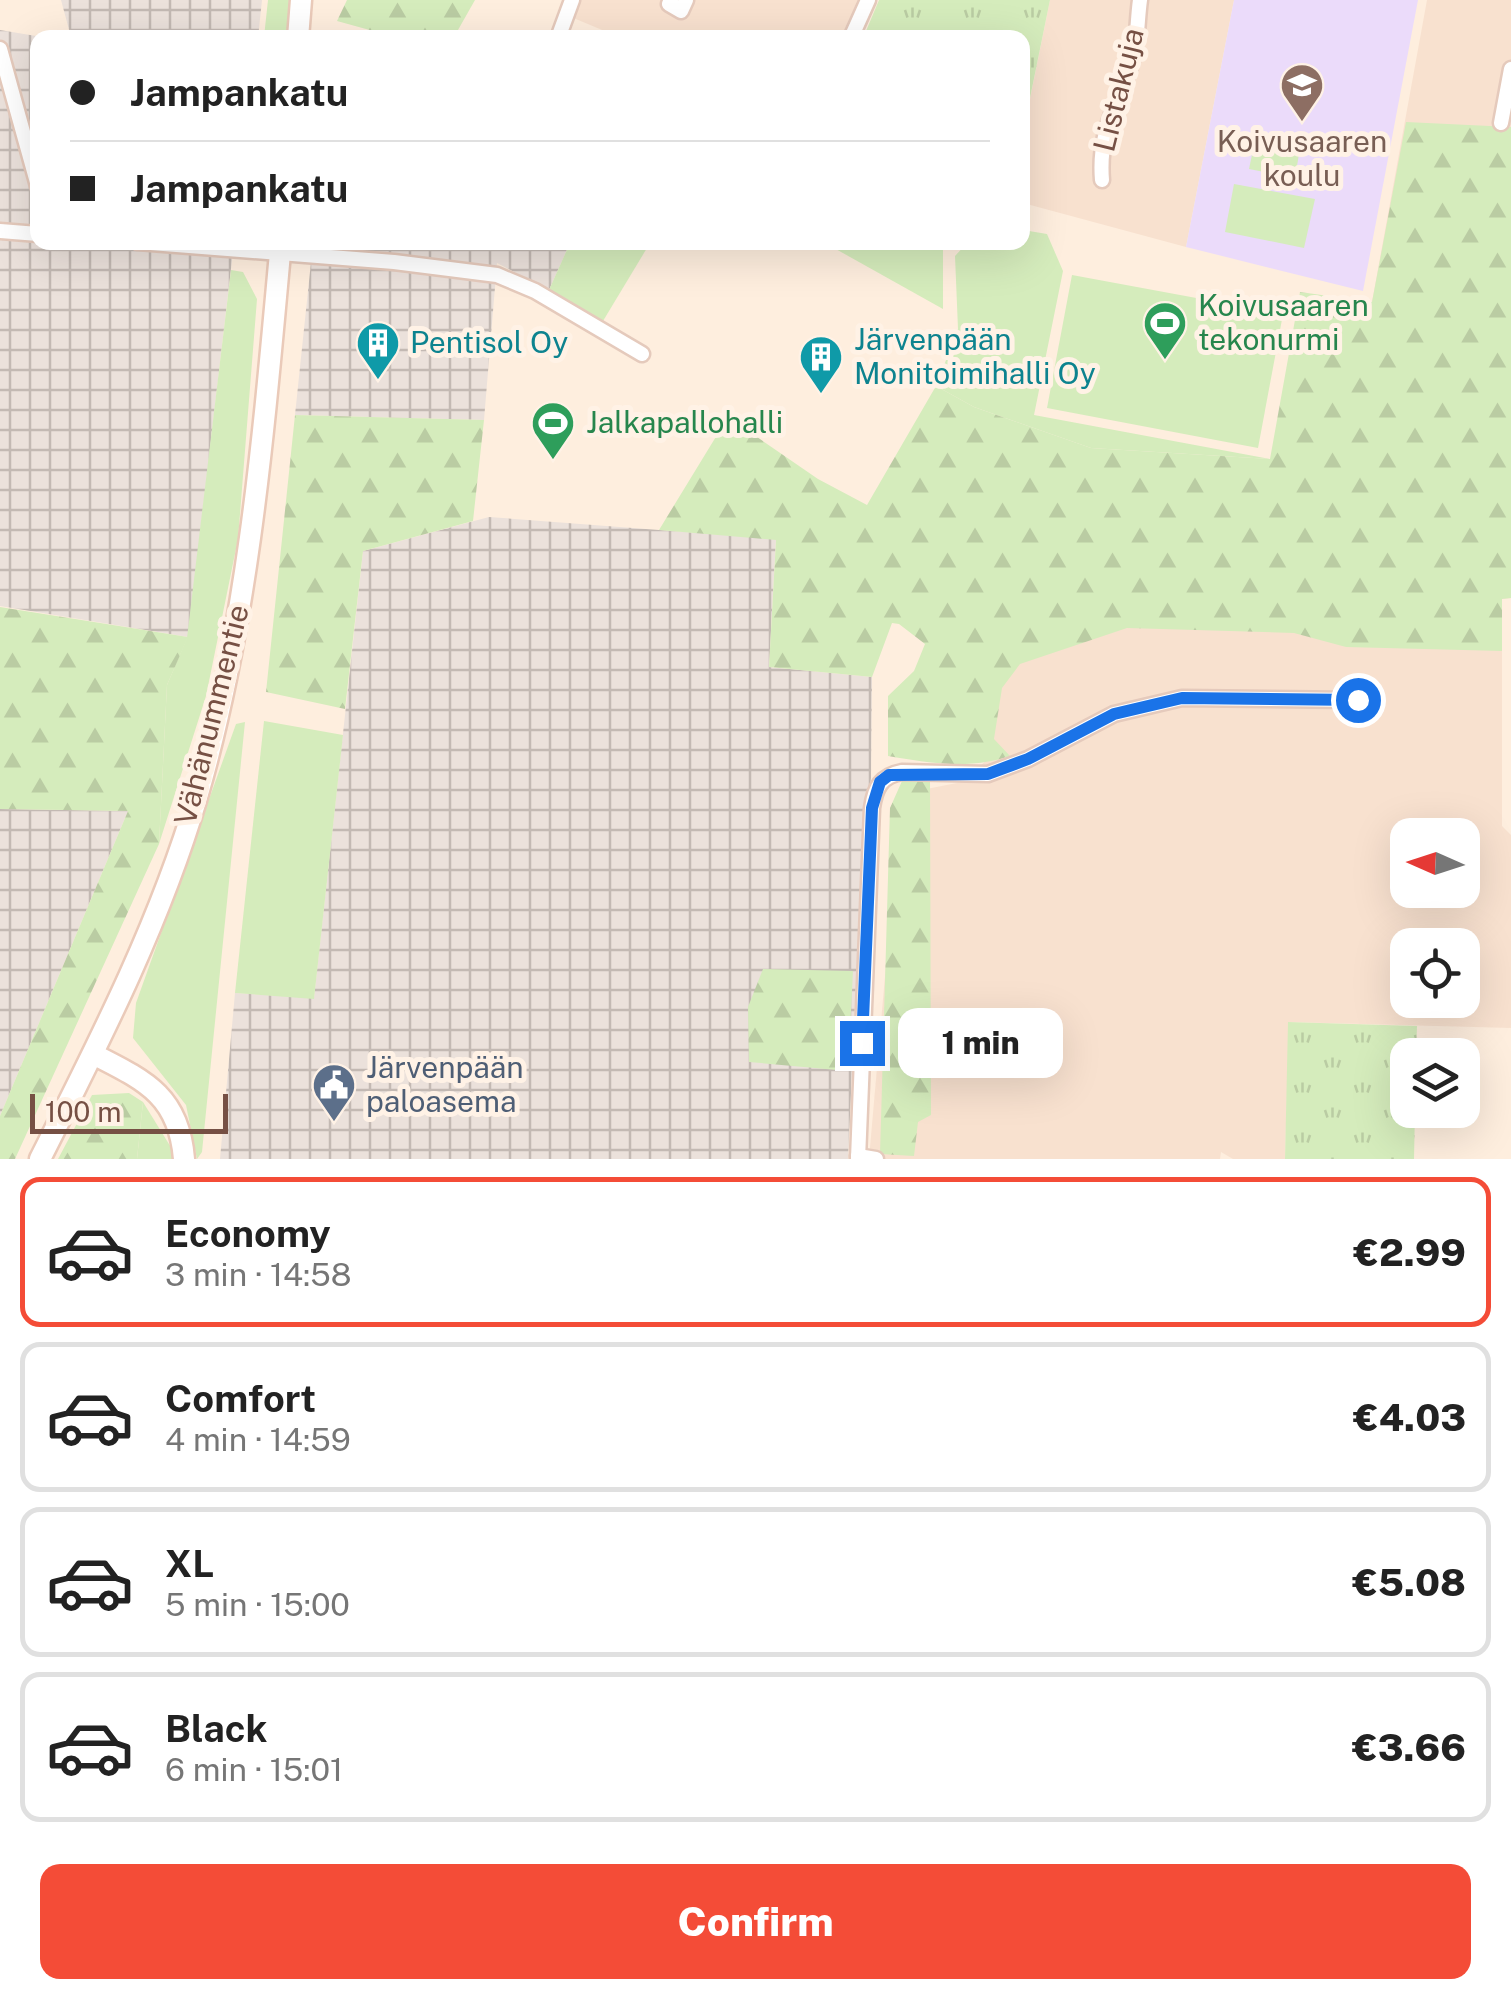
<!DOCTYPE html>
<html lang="en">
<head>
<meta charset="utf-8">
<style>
  :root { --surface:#fff; --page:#f2f2f2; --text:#222; --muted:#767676; --line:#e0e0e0; --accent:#f44c37 }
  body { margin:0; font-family:"Public Sans",sans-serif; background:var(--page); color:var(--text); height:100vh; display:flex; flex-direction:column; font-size:38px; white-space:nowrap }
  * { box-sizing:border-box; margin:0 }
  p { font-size:32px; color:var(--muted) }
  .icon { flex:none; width:55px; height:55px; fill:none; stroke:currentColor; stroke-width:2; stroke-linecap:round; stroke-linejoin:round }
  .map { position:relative; height:1159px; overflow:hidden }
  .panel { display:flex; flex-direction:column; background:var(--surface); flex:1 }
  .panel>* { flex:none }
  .guide { position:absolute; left:30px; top:30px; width:1000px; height:220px; border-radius:20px; box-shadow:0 10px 40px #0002; display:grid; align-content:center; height:220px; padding:0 40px; background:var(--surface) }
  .needle { width:65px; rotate:273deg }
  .buttons { position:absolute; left:1390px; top:818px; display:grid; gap:20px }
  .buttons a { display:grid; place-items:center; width:90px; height:90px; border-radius:20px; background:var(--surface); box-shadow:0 10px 40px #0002; font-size:50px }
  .scale { position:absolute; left:30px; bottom:25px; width:198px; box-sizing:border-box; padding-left:10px; border:5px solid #765044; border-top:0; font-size:28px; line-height:35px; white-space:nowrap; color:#765044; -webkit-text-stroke:8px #fff2e6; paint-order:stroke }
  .end { position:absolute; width:45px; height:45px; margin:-22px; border:12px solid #1a73e8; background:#fff; box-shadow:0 0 0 5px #fff }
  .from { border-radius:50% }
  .bubble { position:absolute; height:70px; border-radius:20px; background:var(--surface); box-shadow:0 10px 40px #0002; font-size:32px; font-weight:800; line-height:70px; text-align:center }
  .guide b { display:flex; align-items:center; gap:35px; height:95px; font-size:38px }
  .guide b+b { border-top:2px solid var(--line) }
  .guide i { width:25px; height:25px; background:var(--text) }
  ul { padding:18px 0 0; list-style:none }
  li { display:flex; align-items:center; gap:30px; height:150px; margin:0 20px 15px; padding:0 20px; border:5px solid var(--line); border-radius:20px }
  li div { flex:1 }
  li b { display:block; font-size:38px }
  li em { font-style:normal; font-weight:800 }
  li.selected { border-color:var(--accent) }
  li>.icon { width:90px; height:90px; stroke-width:1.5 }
  .primary-button { display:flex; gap:20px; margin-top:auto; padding:20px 40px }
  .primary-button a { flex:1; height:115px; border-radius:20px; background:var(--accent); color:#fff; font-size:40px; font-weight:800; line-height:115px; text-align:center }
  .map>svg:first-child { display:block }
  .residential { fill:#f8e1cf; fill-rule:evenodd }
  .industrial { fill:url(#industrial-grid) }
  .education { fill:#ebdbfa }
  .grass { fill:#d5ecbc }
  .forest { fill:url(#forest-firs) }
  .park { fill:url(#park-tufts) }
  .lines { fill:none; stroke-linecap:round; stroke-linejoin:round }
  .street-casing { stroke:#e5cabc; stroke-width:19 }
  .secondary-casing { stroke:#eacab9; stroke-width:25 }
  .street { stroke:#fff; stroke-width:14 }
  .secondary { stroke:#fff; stroke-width:20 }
  .route { stroke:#1a73e8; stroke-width:12 }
  .labels { text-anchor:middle; stroke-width:10; stroke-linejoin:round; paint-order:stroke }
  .street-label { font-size:30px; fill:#765044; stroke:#fff2e6 }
  .education-label { font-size:30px; fill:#785e54; stroke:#fff2e6 }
  .leisure-label { font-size:30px; fill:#27864d; stroke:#fff2e6; text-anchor:start }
  .culture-label { font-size:30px; fill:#0d838f; stroke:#fff2e6; text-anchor:start }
  .service-label { font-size:30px; fill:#4e5e75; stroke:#fff2e6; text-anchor:start }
</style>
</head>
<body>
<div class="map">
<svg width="1511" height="1159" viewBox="0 0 1511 1159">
  <defs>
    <pattern id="industrial-grid" width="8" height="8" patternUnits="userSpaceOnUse" patternTransform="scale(2.5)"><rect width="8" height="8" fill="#ebe1db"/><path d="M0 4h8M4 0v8" fill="none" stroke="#c3b9b3"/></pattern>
    <pattern id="forest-firs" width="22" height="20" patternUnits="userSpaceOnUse" patternTransform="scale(2.5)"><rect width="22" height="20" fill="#d5ecbc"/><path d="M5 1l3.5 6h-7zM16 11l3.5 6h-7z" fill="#bacca3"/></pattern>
    <pattern id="park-tufts" width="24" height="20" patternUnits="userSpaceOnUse" patternTransform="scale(2.5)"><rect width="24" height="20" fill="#d5ecbc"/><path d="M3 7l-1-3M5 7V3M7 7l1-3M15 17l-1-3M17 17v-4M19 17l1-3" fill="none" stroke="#bacca3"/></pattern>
  </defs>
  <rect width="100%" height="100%" fill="#feeede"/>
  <g class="residential">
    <path d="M578 0H862L846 37H619L571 17Z"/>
    <path d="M1050 0H1234L1186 247 1023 203V134Z"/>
    <path d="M1427 0H1511V598L1502 599V826L1511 835V1028L1289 1022 1285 1159H1233L1221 1152 1220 1159H869L901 794 962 782 989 758 1003 650 1290 489 1372 302ZM1408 835H1462V890H1408ZM1408 945H1462V1000H1408Z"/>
  </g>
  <g class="industrial">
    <path d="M61 0H262L258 38 71 37Z"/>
    <path d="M0 30 42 37 38 38V242L234 243 188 637 0 606Z"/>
    <path d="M313 243H570L549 290 497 263 484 420 295 415Z"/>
    <path d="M489 517 776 539 769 667 872 677 871 778 862 852 848 1159H220L235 993 314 998 363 551Z"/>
    <path d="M0 809 128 811 0 1116Z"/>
  </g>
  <path class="education" d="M1234 0H1418L1363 291 1186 247Z"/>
  <g class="grass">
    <path d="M268 0H290L286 37H264Z"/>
    <path d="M1254 145 1299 154 1295 178 1249 169Z"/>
    <path d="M1234 184 1315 199 1304 248 1225 232Z"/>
    <path d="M1023 230 1047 234 1063 271 1034 415 1270 459 1091 448 974 407 936 386 958 329 955 256 967 243 1022 242Z"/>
    <path d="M570 243H650L603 321 549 290Z"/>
    <path d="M825 243H938L943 245V309Z"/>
    <path d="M231 270 243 272 257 299 238 539 206 696 159 844 167 685 187 638Z"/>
    <path d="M1072 275 1283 314 1258 448 1047 408Z"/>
    <path d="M264 721 343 735 314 999 235 993Z"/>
    <path d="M245 722 202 1152 197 1159 186 1105 133 1038 136 1003 236 724Z"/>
    <path d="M143 1102 172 1149 173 1159H137Z"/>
  </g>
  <g class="forest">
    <path d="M347 0H475L454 37H395L337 21Z"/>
    <path d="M1406 122 1511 127V598L1502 599V651L1346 647 1294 633 1127 628 1020 664 1002 688 994 739 1010 756C968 770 931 763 888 756V696L914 671 925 644 899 624 892 623 872 677 769 667 776 540 659 530 728 417 818 479 867 505 936 386 974 407 1091 448 1270 459 1300 292 1372 302Z"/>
    <path d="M295 415 484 420 473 521 363 551 345 709 266 692Z"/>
    <path d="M0 607 188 637 167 685 159 844 15 1159H0V1116L128 811 0 809Z"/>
    <path d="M913 779H930L931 1115 918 1122 914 1156 880 1154 890 808 902 781Z"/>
    <path d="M763 969 853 971 848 1071 749 1062 748 1007Z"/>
    <path d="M129 1093 143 1102 137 1159H58L92 1095Z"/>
  </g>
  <g class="park">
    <path d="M879 0H1050L1030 98 1023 95 1022 38 882 37 866 31Z"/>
    <path d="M1288 1022 1417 1026 1416 1055H1408V1110H1415L1414 1159H1285Z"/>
  </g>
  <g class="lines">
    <g class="street-casing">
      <g id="street">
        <path d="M671 0 669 4 681 11 686 0"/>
        <path d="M558 38 572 0"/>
        <path d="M851 38 868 0"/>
        <path d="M0 49 38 186"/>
        <path d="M1501 123 1511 69"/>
        <path d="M1102 180C1098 132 1117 107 1131 64 1138 45 1137 21 1140 0"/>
        <path d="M0 231 38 234"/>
        <path d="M138 242 394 262 497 275 535 291 642 354"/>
        <path d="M858 1156 876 1159"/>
        <path d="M858 1159 872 808C875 787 881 776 902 772L988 774 1028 759 1114 714 1182 698 1358 700"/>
      </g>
    </g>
    <g class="secondary-casing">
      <g id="secondary">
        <path d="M298 38 301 0"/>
        <path d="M93 1054C144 1080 179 1095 184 1159"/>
        <path d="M40 1159C99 1042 160 923 197 797 249 618 264 428 281 242"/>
      </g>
    </g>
    <use href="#street" class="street"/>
    <use href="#secondary" class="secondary"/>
  </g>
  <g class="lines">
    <path class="route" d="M862 1043 872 808 880 782 889 775 988 774 1028 759 1114 714 1182 698 1358 700"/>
  </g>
  <defs>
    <g id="school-pin" transform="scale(2.25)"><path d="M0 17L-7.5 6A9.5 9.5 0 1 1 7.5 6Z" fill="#8d6e63" stroke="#fff2e6"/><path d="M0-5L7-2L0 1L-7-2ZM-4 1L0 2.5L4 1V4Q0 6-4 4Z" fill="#fff"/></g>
    <g id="stadium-pin" transform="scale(2.25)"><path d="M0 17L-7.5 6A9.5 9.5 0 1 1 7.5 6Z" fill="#2e9e5b" stroke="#fff2e6"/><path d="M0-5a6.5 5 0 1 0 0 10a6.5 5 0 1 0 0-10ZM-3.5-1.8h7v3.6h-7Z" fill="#fff"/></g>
    <g id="building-pin" transform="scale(2.25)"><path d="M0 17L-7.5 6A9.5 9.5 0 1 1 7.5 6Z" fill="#0f9aa8" stroke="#fff2e6"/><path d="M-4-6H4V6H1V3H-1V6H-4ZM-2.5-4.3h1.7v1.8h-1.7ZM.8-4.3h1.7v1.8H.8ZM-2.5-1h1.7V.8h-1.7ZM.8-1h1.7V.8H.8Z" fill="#fff"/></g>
    <g id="civic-pin" transform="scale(2.25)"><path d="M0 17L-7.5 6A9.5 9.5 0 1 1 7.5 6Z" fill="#5c6f8a" stroke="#fff2e6"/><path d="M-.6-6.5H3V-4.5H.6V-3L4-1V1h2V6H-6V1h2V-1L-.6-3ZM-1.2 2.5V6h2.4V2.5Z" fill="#fff"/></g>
  </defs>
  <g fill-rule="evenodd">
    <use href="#school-pin" x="1302" y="85"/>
    <use href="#stadium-pin" x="1165" y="323"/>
    <use href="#building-pin" x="378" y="343"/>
    <use href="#building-pin" x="821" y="357"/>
    <use href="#stadium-pin" x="553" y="423"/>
    <use href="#civic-pin" x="334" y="1085"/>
  </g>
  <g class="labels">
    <g class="street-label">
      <text transform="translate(1119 90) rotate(-76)" y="10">Listakuja</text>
      <text transform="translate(212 715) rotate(-76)" y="10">Vähänummentie</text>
    </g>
    <g class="education-label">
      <text x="1302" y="152">Koivusaaren<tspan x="1302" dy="34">koulu</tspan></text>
    </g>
    <g class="leisure-label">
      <text x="1198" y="316">Koivusaaren<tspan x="1198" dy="34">tekonurmi</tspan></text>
      <text x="586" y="433">Jalkapallohalli</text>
    </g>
    <g class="culture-label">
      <text x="854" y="350">Järvenpään<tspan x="854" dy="34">Monitoimihalli Oy</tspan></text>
      <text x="410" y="353">Pentisol Oy</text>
    </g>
    <g class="service-label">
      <text x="366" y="1078">Järvenpään<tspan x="366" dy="34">paloasema</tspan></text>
    </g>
  </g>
</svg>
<div class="buttons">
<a><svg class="needle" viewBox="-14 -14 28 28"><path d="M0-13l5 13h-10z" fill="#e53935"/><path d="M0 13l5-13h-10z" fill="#767676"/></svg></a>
<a><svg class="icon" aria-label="locate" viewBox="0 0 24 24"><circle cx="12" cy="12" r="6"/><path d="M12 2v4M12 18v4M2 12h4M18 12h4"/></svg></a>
<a><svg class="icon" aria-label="layers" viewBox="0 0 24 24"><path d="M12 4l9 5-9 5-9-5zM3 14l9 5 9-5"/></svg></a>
</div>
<div class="scale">100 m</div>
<i class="end from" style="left:1358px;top:700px"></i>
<i class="end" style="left:862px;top:1043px"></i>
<div class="bubble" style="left:898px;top:1008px;width:165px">1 min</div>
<div class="guide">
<b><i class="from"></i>Jampankatu</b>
<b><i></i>Jampankatu</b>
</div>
</div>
<section class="panel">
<ul>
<li class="selected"><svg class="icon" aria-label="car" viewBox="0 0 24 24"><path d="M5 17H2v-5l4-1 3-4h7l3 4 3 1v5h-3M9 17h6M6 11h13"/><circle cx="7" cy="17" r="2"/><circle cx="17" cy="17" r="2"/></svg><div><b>Economy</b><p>3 min · 14:58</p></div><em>€2.99</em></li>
<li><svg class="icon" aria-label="car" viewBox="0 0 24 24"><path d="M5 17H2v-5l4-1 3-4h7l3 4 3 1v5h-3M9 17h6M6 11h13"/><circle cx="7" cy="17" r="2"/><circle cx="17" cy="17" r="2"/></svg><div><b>Comfort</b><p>4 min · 14:59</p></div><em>€4.03</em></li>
<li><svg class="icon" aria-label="car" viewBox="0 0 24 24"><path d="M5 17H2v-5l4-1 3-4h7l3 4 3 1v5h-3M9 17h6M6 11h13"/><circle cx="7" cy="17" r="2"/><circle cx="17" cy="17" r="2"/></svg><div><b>XL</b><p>5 min · 15:00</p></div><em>€5.08</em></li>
<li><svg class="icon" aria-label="car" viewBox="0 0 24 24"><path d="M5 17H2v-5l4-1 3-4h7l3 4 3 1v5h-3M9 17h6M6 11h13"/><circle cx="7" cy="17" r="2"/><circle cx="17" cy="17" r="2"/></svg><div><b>Black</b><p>6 min · 15:01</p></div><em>€3.66</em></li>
</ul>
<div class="primary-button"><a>Confirm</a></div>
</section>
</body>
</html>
